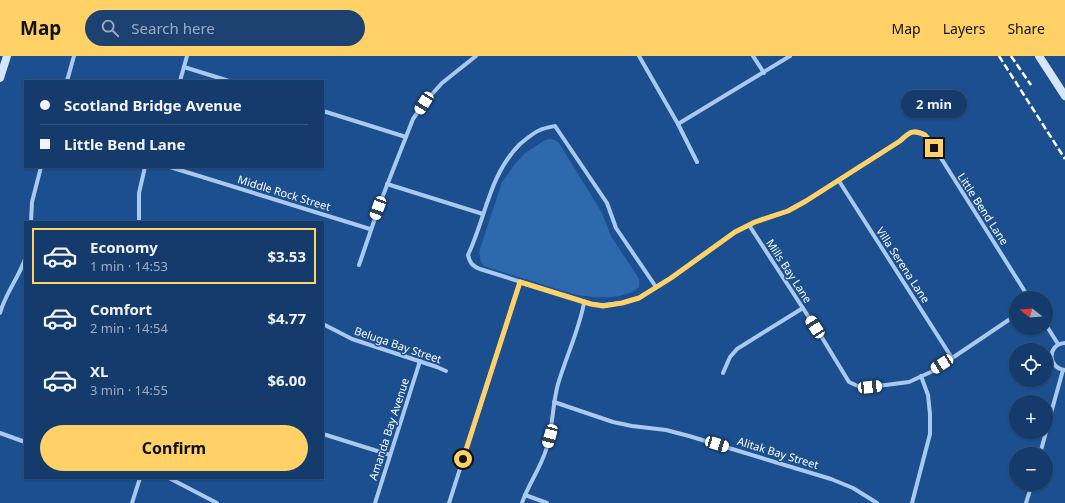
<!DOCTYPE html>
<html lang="en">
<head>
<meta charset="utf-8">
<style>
  :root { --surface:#143b6b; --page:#1d4271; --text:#f1f3f6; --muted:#9dadc1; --line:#33557e; --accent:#ffd166 }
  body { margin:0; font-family:"Noto Sans",sans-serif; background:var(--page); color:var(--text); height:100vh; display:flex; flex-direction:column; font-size:15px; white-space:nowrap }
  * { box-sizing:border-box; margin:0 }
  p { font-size:13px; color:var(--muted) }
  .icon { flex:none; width:22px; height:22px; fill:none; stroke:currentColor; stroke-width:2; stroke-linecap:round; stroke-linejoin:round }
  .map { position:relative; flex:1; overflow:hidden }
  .panel { position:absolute; left:24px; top:165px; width:300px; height:258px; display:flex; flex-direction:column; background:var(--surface); border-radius:0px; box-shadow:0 1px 3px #0004,0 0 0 1px var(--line) }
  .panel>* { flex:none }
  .top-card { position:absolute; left:24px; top:24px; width:300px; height:88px; border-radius:0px; box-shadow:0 1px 3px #0004,0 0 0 1px var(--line); display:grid; align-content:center; height:88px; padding:0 16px; background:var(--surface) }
  .needle { width:26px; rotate:287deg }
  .tools { position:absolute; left:1009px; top:235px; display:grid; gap:8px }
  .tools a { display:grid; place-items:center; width:44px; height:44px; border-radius:50%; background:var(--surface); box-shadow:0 1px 3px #0004,0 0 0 1px var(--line); font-size:20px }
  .end { position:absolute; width:18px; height:18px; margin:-9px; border:5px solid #ffd166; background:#111; box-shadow:0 0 0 2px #111 }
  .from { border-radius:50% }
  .bubble { position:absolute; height:28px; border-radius:14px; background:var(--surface); box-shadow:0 1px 3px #0004,0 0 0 1px var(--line); font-size:13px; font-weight:700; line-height:28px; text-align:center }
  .car { position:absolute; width:12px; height:24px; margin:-12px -6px; border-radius:5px; box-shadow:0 0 3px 1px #0007; background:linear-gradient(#fff 24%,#345 0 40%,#fff 0 76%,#345 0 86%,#fff 0) }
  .top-card b { display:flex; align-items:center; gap:14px; height:38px; font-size:15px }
  .top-card b+b { border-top:1px solid var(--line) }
  .top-card i { width:10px; height:10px; background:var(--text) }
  ul { padding:7px 0 0; list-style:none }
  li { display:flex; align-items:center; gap:12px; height:56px; margin:0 8px 6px; padding:0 8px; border:2px solid transparent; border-radius:0px }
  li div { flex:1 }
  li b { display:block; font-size:15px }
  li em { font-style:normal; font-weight:700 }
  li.selected { border-color:var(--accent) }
  li>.icon { width:36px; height:36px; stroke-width:1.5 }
  .action { display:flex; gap:8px; margin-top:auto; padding:8px 16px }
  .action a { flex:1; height:46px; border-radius:24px; background:var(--accent); color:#111; font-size:16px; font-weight:700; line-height:46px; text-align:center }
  header { display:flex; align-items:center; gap:24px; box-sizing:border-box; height:56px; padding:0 20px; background:var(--accent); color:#111 }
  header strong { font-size:19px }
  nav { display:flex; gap:22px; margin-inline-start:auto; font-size:14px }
  .search { width:280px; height:36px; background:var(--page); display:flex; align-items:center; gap:10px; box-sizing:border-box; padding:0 14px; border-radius:22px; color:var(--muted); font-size:15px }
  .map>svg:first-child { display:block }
  .green { fill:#2e69ad }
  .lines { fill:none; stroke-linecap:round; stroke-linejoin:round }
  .street { stroke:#a9c9ee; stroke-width:4 }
  .secondary { stroke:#d6e6fa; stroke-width:8 }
  .rail { stroke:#fff; stroke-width:2.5; stroke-dasharray:7 3; stroke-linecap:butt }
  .route { stroke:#ffd166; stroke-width:5 }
  .labels { text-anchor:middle; stroke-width:3; stroke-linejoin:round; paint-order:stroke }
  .street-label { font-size:11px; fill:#fff; stroke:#1b4f8f }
</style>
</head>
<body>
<header>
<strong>Map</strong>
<div class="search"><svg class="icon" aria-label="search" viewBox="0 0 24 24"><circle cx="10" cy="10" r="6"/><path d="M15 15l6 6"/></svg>Search here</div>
<nav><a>Map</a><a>Layers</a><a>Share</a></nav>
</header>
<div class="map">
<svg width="1065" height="447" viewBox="0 0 1065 447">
  <rect width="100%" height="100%" fill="#1b4f8f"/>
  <path class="green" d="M550 83 555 84 559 87 602 157 611 180 639 223V231C624 245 592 242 573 238L484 210 481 206 479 196 502 126 516 107 525 97 545 84Z"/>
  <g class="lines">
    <g class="street">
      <path d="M639 0 678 68 697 106"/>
      <path d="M753 0 764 17"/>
      <path d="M184 11 229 25"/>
      <path d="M67 25 74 0"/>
      <path d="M180 25 187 0"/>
      <path d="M323 55 406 81"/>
      <path d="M678 68 790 0"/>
      <path d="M170 111 370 173"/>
      <path d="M839 125 952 302"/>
      <path d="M387 128 483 158"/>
      <path d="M31 166 32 146 41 111"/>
      <path d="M139 166V137L145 111"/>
      <path d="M749 169 821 280 849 326 860 331H870L909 326 933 315 1016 259"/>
      <path d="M359 209 382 142 413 63 424 47 442 27 476 0"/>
      <path d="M656 231 616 172 607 147 555 70C550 71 544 72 540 74 533 77 526 83 520 88 489 119 486 161 468 199 470 207 472 210 480 213L591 248 603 249 622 247 639 242 671 222 735 176 755 166 788 155 806 145 900 85C910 75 918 71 929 83L1029 242"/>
      <path d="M0 257C6 236 18 223 25 203"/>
      <path d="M323 268 352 283 437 311 446 315"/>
      <path d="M1046 269 1058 288"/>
      <path d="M1065 314C1047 312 1047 288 1065 287"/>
      <path d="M723 317 730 301 737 293 803 252"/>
      <path d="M554 346 613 366 632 370 666 374 689 380 831 423 853 432 877 447"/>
      <path d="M1046 375 1063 314"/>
      <path d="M0 377 25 386"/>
      <path d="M323 378 390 399"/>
      <path d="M1040 398 1046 376"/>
      <path d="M169 422 217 447"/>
      <path d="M525 439 547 447"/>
      <path d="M132 447 140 422"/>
      <path d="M375 447 420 305"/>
      <path d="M449 447 520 226"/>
      <path d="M522 447C528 429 540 413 546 394 553 373 552 350 558 328 566 301 579 274 584 247"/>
      <path d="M912 447 930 378V358L928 339 921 320"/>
      <path d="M1026 447 1032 428"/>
    </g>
    <g class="secondary">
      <path d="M1039 0 1065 40"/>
      <path d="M0 22 7 0"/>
    </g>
    <g class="rail">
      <path d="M999 0 1065 103"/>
      <path d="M1011 0 1031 29"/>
    </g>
  </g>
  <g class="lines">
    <path class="route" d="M463 403 520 226 591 248 603 250 622 247 639 242 671 222 735 176 755 166 788 155 806 145 900 85C910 76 912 73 925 79L934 92"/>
  </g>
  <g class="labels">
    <g class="street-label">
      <text transform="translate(284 137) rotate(17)" y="4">Middle Rock Street</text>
      <text transform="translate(983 153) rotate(57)" y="4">Little Bend Lane</text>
      <text transform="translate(903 209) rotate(57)" y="4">Villa Serena Lane</text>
      <text transform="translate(789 215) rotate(57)" y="4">Mills Bay Lane</text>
      <text transform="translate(398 289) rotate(19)" y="4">Beluga Bay Street</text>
      <text transform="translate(389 373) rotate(-72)" y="4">Amanda Bay Avenue</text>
      <text transform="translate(778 397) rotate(17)" y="4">Alitak Bay Street</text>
    </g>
  </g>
</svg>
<div class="tools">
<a><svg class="needle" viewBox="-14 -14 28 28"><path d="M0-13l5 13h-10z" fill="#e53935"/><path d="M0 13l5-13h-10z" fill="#9dadc1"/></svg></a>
<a><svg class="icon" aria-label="locate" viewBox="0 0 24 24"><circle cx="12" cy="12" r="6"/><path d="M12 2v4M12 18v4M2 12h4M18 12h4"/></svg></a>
<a>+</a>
<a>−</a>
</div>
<i class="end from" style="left:463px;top:403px"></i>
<i class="end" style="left:934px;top:92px"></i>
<div class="bubble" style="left:901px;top:34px;width:66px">2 min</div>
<i class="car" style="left:424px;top:47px;rotate:212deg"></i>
<i class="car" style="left:378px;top:152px;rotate:200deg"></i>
<i class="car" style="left:815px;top:271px;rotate:327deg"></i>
<i class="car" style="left:942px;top:308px;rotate:237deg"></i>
<i class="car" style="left:870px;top:331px;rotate:84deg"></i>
<i class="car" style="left:550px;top:380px;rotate:195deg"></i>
<i class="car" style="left:717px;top:388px;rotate:107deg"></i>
<div class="top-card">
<b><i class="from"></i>Scotland Bridge Avenue</b>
<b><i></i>Little Bend Lane</b>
</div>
<section class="panel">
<ul>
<li class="selected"><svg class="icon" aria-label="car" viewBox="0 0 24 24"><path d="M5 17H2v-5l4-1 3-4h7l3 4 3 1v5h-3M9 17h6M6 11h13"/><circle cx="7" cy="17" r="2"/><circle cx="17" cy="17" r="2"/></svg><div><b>Economy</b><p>1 min · 14:53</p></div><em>$3.53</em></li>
<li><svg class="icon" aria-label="car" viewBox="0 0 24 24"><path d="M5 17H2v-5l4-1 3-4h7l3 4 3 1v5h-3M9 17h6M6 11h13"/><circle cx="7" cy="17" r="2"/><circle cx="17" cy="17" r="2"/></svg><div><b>Comfort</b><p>2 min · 14:54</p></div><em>$4.77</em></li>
<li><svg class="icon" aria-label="car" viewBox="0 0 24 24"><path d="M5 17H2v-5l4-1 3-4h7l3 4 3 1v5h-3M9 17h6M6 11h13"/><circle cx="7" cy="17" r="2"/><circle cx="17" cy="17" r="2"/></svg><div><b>XL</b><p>3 min · 14:55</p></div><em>$6.00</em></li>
</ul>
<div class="action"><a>Confirm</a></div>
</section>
</div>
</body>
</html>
